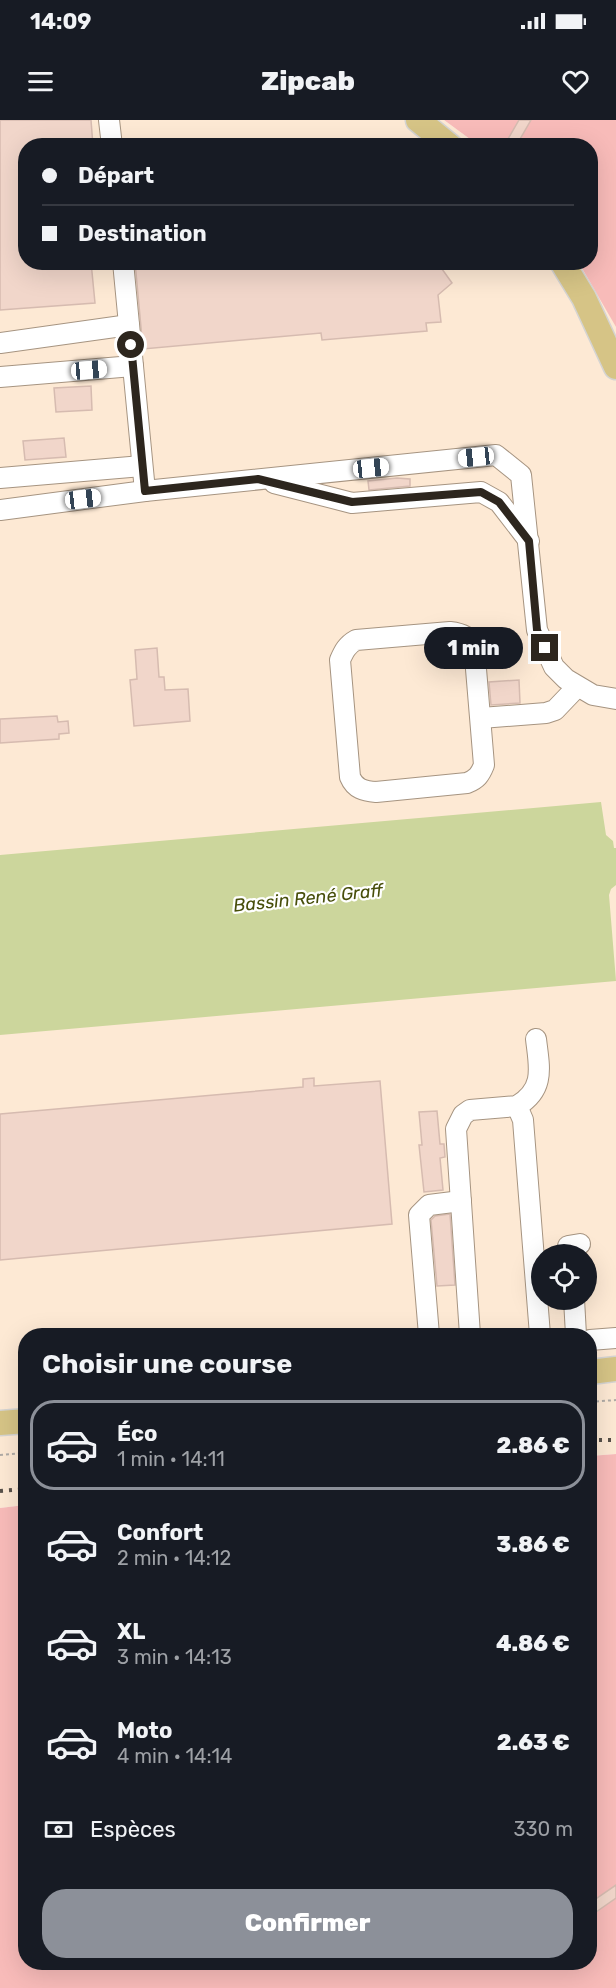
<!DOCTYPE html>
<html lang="fr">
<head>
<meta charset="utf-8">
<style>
  :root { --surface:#171b24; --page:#242831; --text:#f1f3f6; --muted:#9ea1a6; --line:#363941; --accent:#8c9099 }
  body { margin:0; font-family:Rubik,sans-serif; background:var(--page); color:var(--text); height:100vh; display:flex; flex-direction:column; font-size:22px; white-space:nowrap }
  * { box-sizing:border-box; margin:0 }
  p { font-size:20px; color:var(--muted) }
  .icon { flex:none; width:33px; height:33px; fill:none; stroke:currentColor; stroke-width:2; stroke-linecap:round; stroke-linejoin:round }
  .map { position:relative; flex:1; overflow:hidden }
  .side { position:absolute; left:18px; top:1208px; width:579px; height:642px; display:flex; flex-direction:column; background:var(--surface); border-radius:24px; box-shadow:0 6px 24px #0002 }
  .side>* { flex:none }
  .banner { position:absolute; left:18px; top:18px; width:580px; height:132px; border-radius:24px; box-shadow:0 6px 24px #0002; display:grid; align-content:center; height:132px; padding:0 24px; background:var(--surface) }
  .buttons { position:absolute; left:531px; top:1124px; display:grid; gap:12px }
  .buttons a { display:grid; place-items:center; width:66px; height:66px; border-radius:50%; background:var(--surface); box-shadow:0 6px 24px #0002; font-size:30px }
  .end { position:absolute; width:27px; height:27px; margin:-14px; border:8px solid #2d261e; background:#fff; box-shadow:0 0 0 3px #fff }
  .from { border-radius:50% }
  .bubble { position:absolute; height:42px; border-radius:21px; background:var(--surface); box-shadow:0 6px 24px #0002; font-size:20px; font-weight:800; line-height:42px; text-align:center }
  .car { position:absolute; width:18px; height:36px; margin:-18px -9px; border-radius:8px; box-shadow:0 0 4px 2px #0007; background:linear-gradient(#fff 24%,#345 0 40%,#fff 0 76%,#345 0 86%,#fff 0) }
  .banner b { display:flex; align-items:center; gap:21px; height:57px; font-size:22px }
  .banner b+b { border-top:2px solid var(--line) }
  .banner i { width:15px; height:15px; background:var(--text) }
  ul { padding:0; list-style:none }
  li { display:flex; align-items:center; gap:18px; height:90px; margin:0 12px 9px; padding:0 12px; border:3px solid transparent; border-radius:24px }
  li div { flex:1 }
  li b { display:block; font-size:22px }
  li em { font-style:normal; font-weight:800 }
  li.on { border-color:var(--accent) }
  li>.icon { width:54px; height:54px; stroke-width:1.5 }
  h2 { padding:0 24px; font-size:27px; line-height:72px }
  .pay { display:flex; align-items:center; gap:15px; height:66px; padding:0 24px; font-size:22px }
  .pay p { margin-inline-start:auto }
  .cta { display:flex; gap:12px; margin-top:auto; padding:12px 24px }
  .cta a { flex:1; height:69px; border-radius:24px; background:var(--accent); color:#fff; font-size:24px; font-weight:800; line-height:69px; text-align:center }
  .status { display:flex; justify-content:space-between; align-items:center; height:42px; padding:0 30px; background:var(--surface); direction:ltr }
  .status svg { height:16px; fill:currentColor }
  header { display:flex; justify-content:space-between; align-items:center; height:78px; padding:0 24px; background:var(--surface); font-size:27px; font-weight:800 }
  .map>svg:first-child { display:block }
  .built { fill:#fde9d4; fill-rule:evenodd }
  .green { fill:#f8bbb9 }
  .water { fill:#ccd69c }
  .building { fill:#f1d6ca; stroke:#d6bbb0; stroke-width:1.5 }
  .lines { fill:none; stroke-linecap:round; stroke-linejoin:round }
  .minor-casing { stroke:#a69481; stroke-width:22 }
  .major-casing { stroke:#d5d4d2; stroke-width:27 }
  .path { stroke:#b0aba6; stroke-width:2; stroke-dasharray:3 3; stroke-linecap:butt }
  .minor { stroke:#fff; stroke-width:20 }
  .major { stroke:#d6c486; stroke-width:24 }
  .rail { stroke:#575049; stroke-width:4; stroke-dasharray:3 6; stroke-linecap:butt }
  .route { stroke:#2d261e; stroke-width:8 }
  .labels { text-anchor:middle; stroke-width:4.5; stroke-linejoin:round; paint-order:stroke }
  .water-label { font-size:18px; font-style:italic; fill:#474e0a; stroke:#fff }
</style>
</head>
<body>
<div class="status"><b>14:09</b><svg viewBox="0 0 49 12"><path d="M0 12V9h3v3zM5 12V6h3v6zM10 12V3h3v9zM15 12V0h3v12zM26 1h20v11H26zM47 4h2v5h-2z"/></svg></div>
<header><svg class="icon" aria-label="menu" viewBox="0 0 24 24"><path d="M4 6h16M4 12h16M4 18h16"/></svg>Zipcab<svg class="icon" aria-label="heart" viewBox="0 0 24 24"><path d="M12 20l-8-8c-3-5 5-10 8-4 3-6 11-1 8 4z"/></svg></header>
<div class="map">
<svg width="616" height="1868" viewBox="0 0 616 1868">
  <rect width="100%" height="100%" fill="#fcf8f4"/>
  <path class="built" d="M0 0H444L478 25 26 26V142L579 143 613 200 616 207V1334L590 1336V1215H26L25 1385 0 1388ZM542 1134H586V1179H542Z"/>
  <g class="green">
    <path d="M444 0H616V207L579 143 591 142V26L478 25Z"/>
    <path d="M616 1334V1868H0V1388L25 1385 26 1842H590V1336Z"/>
  </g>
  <path class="water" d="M601 682 606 715 613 721 614 728H616V765L611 769 609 775 616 861 0 915V735Z"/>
  <g class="building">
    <path d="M0 0H91L93 26H26V142H91L95 183 0 190Z"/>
    <path d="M519 0H531L516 26H504Z"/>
    <path d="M135 142H437L452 163 438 175 441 202 426 203 427 211 322 220 321 213 143 229Z"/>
    <path d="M91 266 92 290 56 292 54 268Z"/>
    <path d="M64 318 66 337 25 340 23 321Z"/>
    <path d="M397 358 410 359V366L369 370 368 361Z"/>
    <path d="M157 528 159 557H164L165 570 188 569 190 601 134 606 130 560 137 559 135 530Z"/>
    <path d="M519 560 520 583 491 585 489 562Z"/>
    <path d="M57 596 58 602 68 601 69 613 59 614V619L0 623V599Z"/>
    <path d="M314 958V966L380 961 392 1104 0 1140V994L303 967V959Z"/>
    <path d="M437 991 440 1024H444L445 1037 440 1038 443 1070 424 1072 419 1025H422L419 992Z"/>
    <path d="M450 1094 455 1165 437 1166 431 1100 435 1096Z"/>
    <path d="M616 1765V1778L596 1792 590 1783Z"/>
  </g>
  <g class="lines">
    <g class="minor-casing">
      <g id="minor">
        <path d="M109 0 112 26"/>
        <path d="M123 142 145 371"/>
        <path d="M0 223 129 205"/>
        <path d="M0 257 133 246"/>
        <path d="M0 358 142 346"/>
        <path d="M274 363 352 383 481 372 499 382 529 421"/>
        <path d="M0 390 145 371 496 335 521 355 537 510 554 547 566 559 593 575 616 579"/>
        <path d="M450 512C459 513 469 516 474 525L484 645C480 655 477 659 467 663L376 672C364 671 355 669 350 657L340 540C344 531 347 525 356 520Z"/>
        <path d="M481 598 546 593 555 590 577 567"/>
        <path d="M517 986 523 1000 540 1215"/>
        <path d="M569 1134 568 1126 580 1124"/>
        <path d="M574 1179 576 1215"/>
        <path d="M429 1215 419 1095 429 1085 461 1081"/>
        <path d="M470 1215 456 1009 463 995 470 990 517 986C546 969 539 946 536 919"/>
        <path d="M590 1220 616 1218"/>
      </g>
    </g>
    <g class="major-casing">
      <g id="major">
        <path d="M418 0 450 26"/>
        <path d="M562 142 584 178 616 247"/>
        <path d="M590 1252 616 1249"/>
        <path d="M0 1303 26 1301"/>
      </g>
    </g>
    <g class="path">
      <path d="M590 1282 616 1280"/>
      <path d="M0 1335 26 1333"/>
    </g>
    <use href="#minor" class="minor"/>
    <use href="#major" class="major"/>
    <g class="rail">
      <path d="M590 1320H616"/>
      <path d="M0 1371 26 1369"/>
    </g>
  </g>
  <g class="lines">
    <path class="route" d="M131 225 145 371 258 359 352 382 481 372 499 382 529 421 537 510 545 528"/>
  </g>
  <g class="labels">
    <g class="water-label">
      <text transform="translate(308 778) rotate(-6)" y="6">Bassin René Graff</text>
    </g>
  </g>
</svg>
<div class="buttons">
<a><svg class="icon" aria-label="locate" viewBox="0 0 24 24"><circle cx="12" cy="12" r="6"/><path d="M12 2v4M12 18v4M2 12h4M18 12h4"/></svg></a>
</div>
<i class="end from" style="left:131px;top:225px"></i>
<i class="end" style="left:545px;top:528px"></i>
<div class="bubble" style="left:424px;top:507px;width:99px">1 min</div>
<i class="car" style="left:89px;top:250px;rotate:85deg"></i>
<i class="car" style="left:476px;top:337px;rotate:264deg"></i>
<i class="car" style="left:371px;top:348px;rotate:84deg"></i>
<i class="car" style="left:83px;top:379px;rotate:83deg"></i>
<div class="banner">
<b><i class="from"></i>Départ</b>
<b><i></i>Destination</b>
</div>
<section class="side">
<h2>Choisir une course</h2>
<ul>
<li class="on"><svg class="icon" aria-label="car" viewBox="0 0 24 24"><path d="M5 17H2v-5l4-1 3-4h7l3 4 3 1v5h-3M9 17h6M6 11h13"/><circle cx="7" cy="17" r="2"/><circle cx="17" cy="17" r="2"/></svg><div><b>Éco</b><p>1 min · 14:11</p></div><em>2.86 €</em></li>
<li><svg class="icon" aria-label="car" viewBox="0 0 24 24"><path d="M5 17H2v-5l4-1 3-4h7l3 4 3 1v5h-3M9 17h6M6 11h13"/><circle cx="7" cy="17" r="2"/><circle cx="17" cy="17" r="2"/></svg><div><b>Confort</b><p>2 min · 14:12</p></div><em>3.86 €</em></li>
<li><svg class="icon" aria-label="car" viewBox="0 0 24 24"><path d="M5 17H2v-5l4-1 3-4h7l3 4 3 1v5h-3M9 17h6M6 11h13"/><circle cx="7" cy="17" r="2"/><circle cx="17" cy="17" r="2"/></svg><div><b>XL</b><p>3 min · 14:13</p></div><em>4.86 €</em></li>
<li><svg class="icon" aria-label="car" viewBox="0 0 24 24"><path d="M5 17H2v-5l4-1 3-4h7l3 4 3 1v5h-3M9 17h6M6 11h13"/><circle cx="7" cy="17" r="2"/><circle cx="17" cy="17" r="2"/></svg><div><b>Moto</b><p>4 min · 14:14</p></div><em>2.63 €</em></li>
</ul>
<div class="pay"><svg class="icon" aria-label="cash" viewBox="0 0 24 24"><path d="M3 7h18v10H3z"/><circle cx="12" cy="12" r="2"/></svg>Espèces<p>330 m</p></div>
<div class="cta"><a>Confirmer</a></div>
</section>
</div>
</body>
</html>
